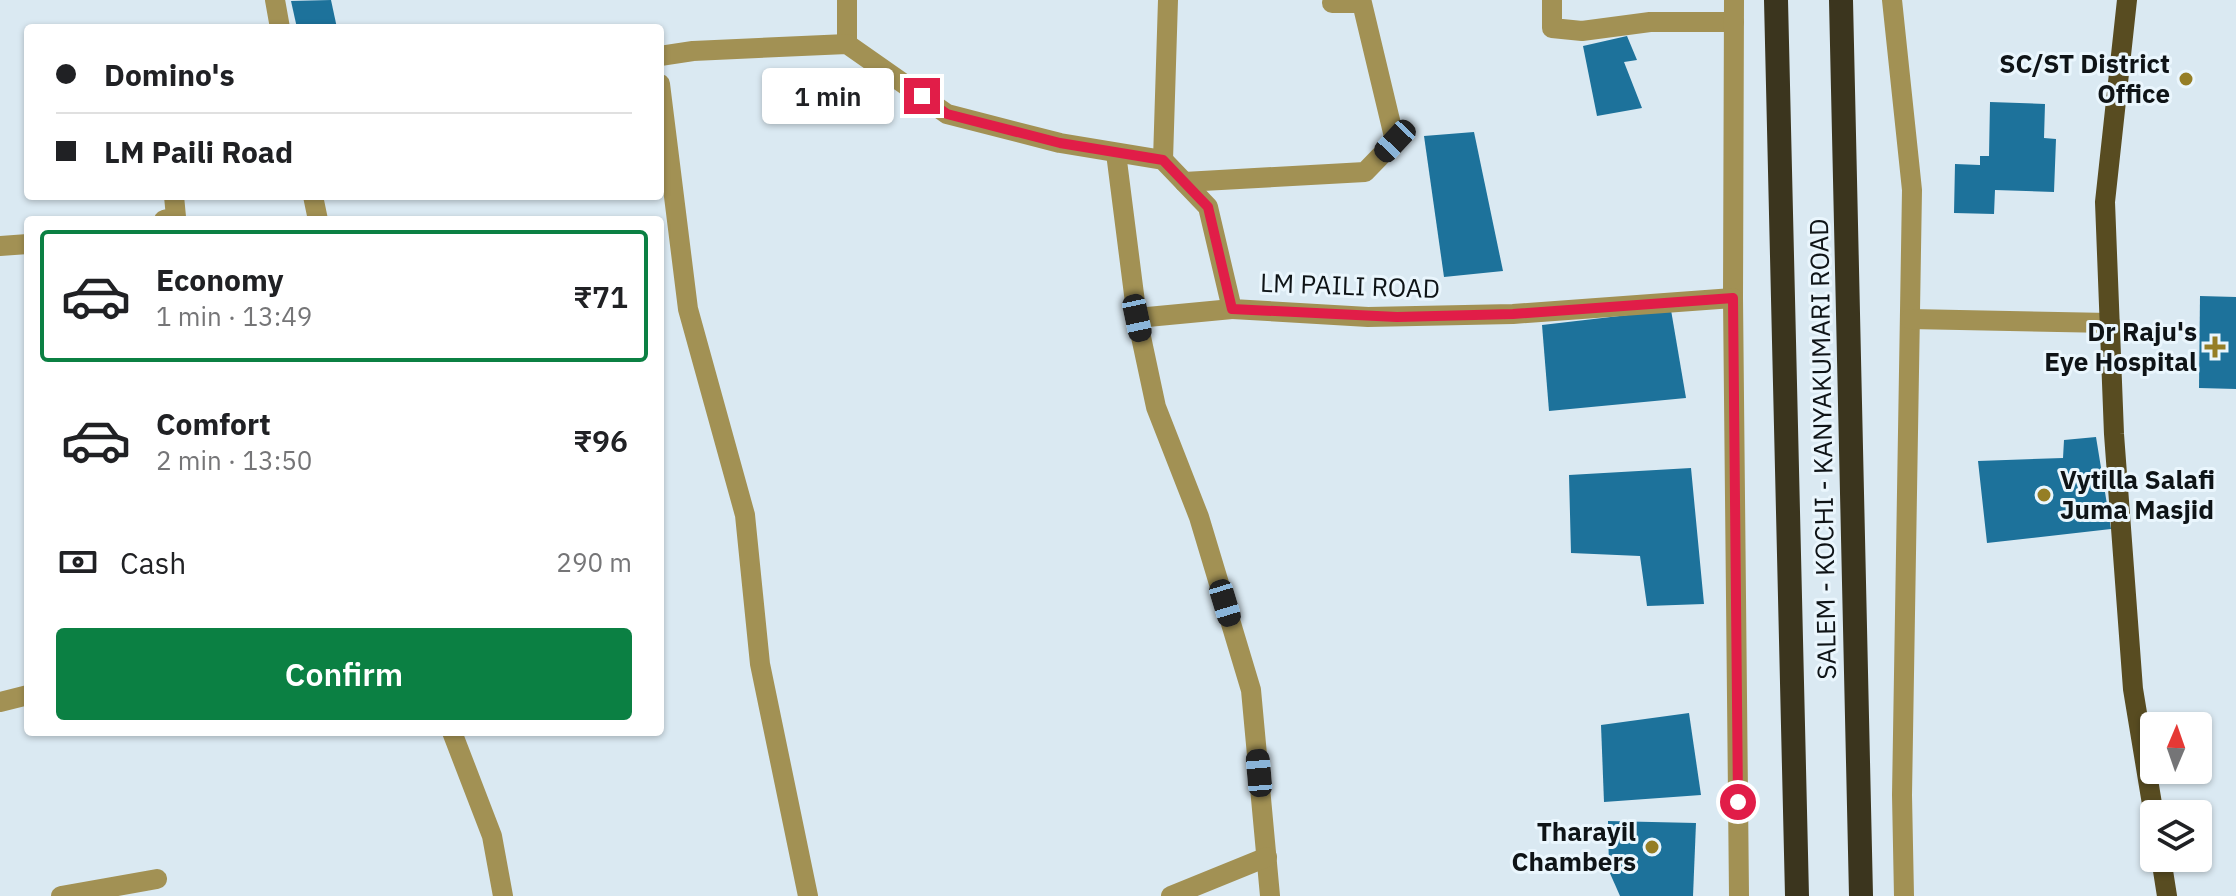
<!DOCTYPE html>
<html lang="en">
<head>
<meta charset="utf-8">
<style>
  :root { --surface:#fff; --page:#f2f2f2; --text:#202124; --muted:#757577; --line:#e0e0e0; --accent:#0b8043 }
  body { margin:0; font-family:"IBM Plex Sans",sans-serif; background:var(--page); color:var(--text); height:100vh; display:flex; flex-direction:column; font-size:30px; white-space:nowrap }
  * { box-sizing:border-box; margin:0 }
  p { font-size:26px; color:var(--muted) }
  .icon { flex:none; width:44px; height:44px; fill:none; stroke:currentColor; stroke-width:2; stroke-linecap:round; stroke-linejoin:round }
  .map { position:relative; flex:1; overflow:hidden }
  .panel { position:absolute; left:24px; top:216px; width:640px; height:520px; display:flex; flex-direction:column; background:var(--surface); border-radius:8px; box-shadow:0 2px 6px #0004 }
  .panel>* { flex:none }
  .hud { position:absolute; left:24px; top:24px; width:640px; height:176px; border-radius:8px; box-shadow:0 2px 6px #0004; display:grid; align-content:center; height:176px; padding:0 32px; background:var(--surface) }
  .needle { width:52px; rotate:2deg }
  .controls { position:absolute; left:2140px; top:712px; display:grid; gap:16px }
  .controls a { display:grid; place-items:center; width:72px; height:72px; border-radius:8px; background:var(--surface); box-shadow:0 2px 6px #0004; font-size:40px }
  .end { position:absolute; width:36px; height:36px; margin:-18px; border:10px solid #e11d48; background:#fff; box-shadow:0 0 0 4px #fff }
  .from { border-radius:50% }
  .bubble { position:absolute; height:56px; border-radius:8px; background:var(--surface); box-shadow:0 2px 6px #0004; font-size:26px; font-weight:600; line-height:56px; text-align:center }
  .car { position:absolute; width:24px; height:48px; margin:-24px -12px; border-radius:10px; box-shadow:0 0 6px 2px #0007; background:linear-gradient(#222 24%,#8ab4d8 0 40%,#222 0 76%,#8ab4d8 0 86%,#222 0) }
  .hud b { display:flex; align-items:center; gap:28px; height:76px; font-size:30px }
  .hud b+b { border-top:2px solid var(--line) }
  .hud i { width:20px; height:20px; background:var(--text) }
  ul { padding:14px 0 0; list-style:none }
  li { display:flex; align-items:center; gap:24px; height:132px; margin:0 16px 12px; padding:0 16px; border:4px solid transparent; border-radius:8px }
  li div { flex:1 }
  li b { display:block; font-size:30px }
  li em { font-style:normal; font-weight:600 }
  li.selected { border-color:var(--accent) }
  li>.icon { width:72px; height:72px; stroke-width:1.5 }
  .pay { display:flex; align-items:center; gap:20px; height:88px; padding:0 32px; font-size:30px }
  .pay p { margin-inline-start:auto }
  .primary-button { display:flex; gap:16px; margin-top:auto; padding:16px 32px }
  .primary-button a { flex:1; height:92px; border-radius:8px; background:var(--accent); color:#fff; font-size:32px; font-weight:600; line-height:92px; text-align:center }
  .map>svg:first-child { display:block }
  .building { fill:#1d729b }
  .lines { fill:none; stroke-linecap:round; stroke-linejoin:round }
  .minor { stroke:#a29154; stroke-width:20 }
  .major { stroke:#584c21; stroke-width:20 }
  .highway { stroke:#3b351e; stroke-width:24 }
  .route { stroke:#e11d48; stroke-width:10 }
  .poi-dot { fill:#957e26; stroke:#eaf6fd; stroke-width:3 }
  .labels { text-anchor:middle; stroke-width:6; stroke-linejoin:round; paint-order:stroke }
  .poi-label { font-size:26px; font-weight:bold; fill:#0f1417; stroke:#eaf6fd; text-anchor:end }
  .street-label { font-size:26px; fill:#0f1417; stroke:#eaf6fd }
</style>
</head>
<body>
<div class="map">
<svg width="2236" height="896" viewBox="0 0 2236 896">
  <rect width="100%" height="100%" fill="#dae9f2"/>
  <g class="building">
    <path d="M331 0 337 28H297L291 1Z"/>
    <path d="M1627 36 1637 60 1624 62 1642 108 1597 116 1583 46Z"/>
    <path d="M1990 102 2045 104 2044 138 2056 139 2054 192 1995 190 1994 214 1954 213 1955 164 1980 165V156H1989Z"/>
    <path d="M1474 132 1503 271 1444 277 1424 136Z"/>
    <path d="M2200 296 2236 297V389L2199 388Z"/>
    <path d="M1671 310 1686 398 1549 411 1542 325Z"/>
    <path d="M2096 437 2111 529 1987 543 1978 461 2063 458 2064 440Z"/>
    <path d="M1691 468 1704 604 1647 606 1640 556 1571 553 1569 475Z"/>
    <path d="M1689 713 1701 795 1604 802 1601 725Z"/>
    <path d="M1608 821 1696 823 1693 896H1620L1609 871Z"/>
  </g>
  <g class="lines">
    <g class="minor">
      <path d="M275 0 280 28"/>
      <path d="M1552 0V28L1582 31 1650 22H1734"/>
      <path d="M1734 0 1733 298 1739 896"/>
      <path d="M1892 0 1912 190 1902 795 1904 896"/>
      <path d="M847 44V0"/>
      <path d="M660 56 693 51 847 44 947 114 1060 143 1163 160 1208 207 1232 309 1368 317 1513 314 1733 298"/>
      <path d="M660 84 688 309 745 515 760 664 808 896"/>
      <path d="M1116 153 1137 318 1156 407 1199 517 1251 690 1270 896"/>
      <path d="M1163 160 1168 0"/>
      <path d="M1184 182 1365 172 1395 141 1362 3H1332"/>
      <path d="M313 196 318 220"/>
      <path d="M164 220 176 217 174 196"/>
      <path d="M0 246 28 244"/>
      <path d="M1137 318 1232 309"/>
      <path d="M1910 319 2110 323"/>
      <path d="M0 702 28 695"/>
      <path d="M452 732 492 836 503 896"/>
      <path d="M61 896 157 879"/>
      <path d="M1171 896 1267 857"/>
    </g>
    <g class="major">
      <path d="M2127 0 2105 202 2114 434 2133 689 2154 816"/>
      <path d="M2161 858 2167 896"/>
    </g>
    <g class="highway">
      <path d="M1776 0 1797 896"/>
      <path d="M1841 0 1861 896"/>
    </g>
  </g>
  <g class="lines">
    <path class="route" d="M922 96 947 114 1060 143 1163 160 1208 207 1232 309 1397 317 1513 314 1733 298 1738 802"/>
  </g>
  <g class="poi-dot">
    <circle cx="2186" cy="79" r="8"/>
    <path d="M2211 335h8v8h8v8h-8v8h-8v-8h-8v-8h8z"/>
    <circle cx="2044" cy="495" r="8"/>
    <circle cx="1652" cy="847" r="8"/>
  </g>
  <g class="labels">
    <g class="poi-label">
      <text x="2170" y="73">SC/ST District<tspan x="2170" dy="30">Office</tspan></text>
      <text x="2197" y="341">Dr Raju's<tspan x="2197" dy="30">Eye Hospital</tspan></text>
      <text x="2060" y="489" text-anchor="start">Vytilla Salafi<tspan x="2060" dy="30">Juma Masjid</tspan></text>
      <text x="1636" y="841">Tharayil<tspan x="1636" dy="30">Chambers</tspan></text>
    </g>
    <g class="street-label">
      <text transform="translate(1350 286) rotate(2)" y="9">LM PAILI ROAD</text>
      <text transform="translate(1823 449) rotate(-91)" y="9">SALEM - KOCHI - KANYAKUMARI ROAD</text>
    </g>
  </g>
</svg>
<div class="controls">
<a><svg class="needle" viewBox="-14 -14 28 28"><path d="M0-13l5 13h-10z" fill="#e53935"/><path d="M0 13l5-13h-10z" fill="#757577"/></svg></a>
<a><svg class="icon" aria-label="layers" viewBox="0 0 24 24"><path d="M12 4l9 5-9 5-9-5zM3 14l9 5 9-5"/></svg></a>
</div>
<i class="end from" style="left:1738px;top:802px"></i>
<i class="end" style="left:922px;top:96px"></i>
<div class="bubble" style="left:762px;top:68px;width:132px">1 min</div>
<i class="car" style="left:1395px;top:141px;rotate:223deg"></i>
<i class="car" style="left:1137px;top:318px;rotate:168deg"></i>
<i class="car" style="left:1225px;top:603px;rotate:163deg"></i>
<i class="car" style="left:1259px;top:773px;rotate:355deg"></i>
<div class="hud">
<b><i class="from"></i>Domino's</b>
<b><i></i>LM Paili Road</b>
</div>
<section class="panel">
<ul>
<li class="selected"><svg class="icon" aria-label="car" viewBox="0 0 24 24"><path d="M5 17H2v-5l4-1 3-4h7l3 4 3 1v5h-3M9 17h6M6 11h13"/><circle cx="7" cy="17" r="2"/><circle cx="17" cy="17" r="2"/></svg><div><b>Economy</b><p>1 min · 13:49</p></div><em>₹71</em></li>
<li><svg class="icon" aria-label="car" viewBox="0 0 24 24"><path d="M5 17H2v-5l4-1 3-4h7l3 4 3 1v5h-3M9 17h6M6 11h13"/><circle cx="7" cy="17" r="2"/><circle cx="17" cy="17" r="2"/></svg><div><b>Comfort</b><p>2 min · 13:50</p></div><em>₹96</em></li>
</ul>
<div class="pay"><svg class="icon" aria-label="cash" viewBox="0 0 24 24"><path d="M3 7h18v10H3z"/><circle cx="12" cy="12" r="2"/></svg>Cash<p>290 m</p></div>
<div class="primary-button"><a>Confirm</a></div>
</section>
</div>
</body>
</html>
